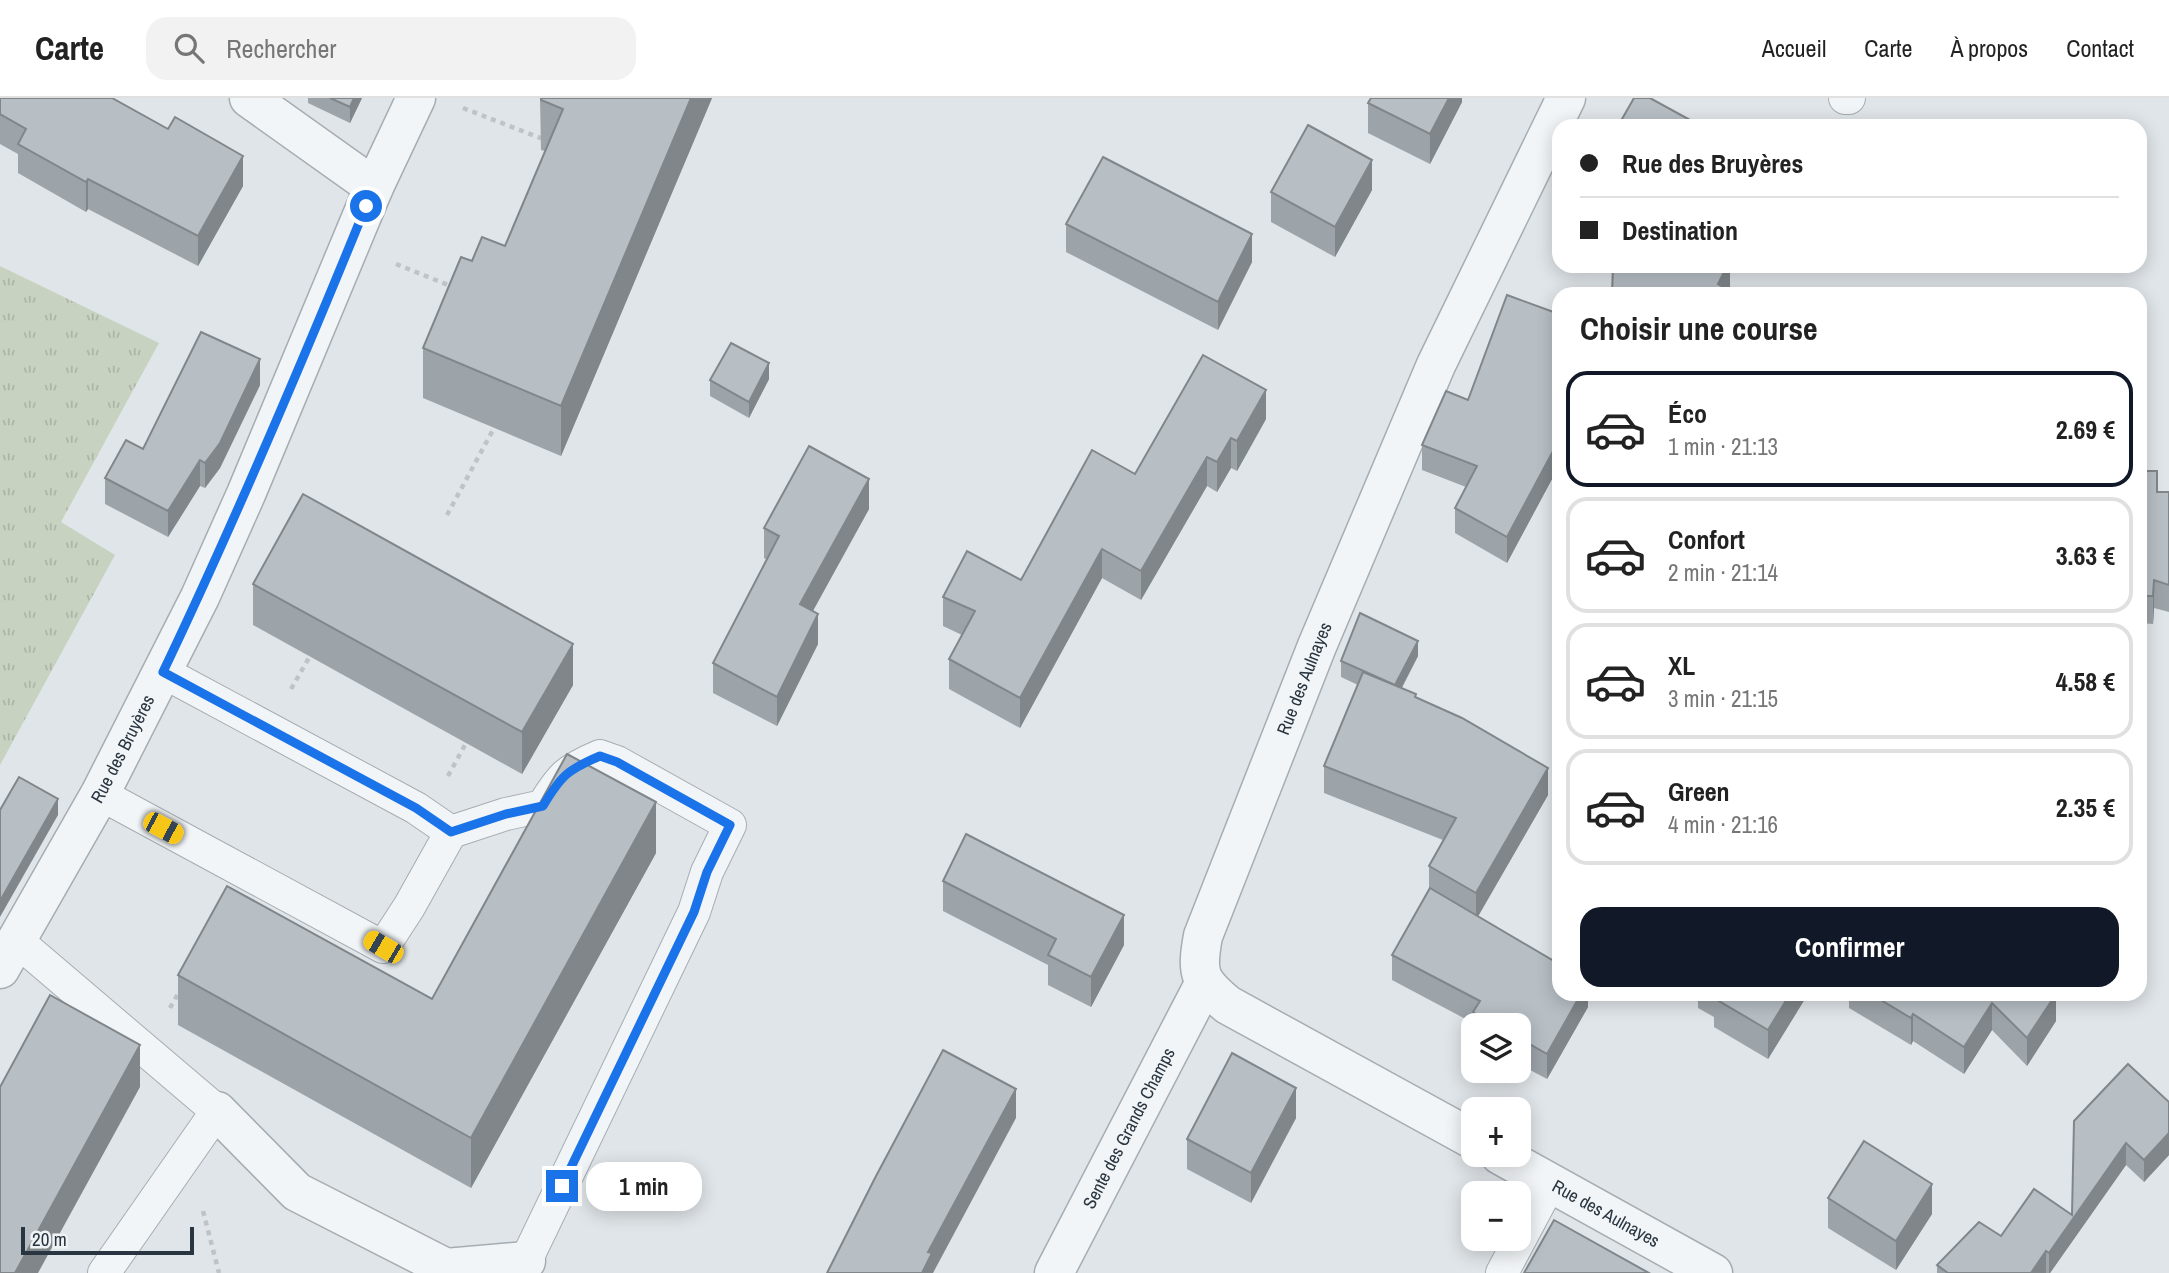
<!DOCTYPE html>
<html lang="fr">
<head>
<meta charset="utf-8">
<style>
  :root { --surface:#fff; --page:#f2f2f2; --text:#222; --muted:#767676; --line:#e0e0e0; --accent:#111827 }
  body { margin:0; font-family:"Archivo Narrow",sans-serif; background:var(--page); color:var(--text); height:100vh; display:flex; flex-direction:column; font-size:26px; white-space:nowrap }
  * { box-sizing:border-box; margin:0 }
  p { font-size:23px; color:var(--muted) }
  .icon { flex:none; width:38px; height:38px; fill:none; stroke:currentColor; stroke-width:2; stroke-linecap:round; stroke-linejoin:round }
  .map { position:relative; flex:1; overflow:hidden }
  .drawer { position:absolute; left:1552px; top:189px; width:595px; height:714px; display:flex; flex-direction:column; background:var(--surface); border-radius:21px; box-shadow:0 4px 18px #0003 }
  .drawer>* { flex:none }
  .top-card { position:absolute; left:1552px; top:21px; width:595px; height:154px; border-radius:21px; box-shadow:0 4px 18px #0003; display:grid; align-content:center; height:154px; padding:0 28px; background:var(--surface) }
  .fabs { position:absolute; left:1461px; top:915px; display:grid; gap:14px }
  .fabs a { display:grid; place-items:center; width:70px; height:70px; border-radius:14px; background:var(--surface); box-shadow:0 4px 18px #0003; font-size:35px }
  .scale { position:absolute; left:21px; bottom:18px; width:173px; box-sizing:border-box; padding-left:7px; border:4px solid #293540; border-top:0; font-size:19px; line-height:24px; white-space:nowrap; color:#293540; -webkit-text-stroke:5px #eff3f6; paint-order:stroke }
  .end { position:absolute; width:32px; height:32px; margin:-16px; border:9px solid #1a73e8; background:#fff; box-shadow:0 0 0 4px #fff }
  .from { border-radius:50% }
  .bubble { position:absolute; height:49px; border-radius:21px; background:var(--surface); box-shadow:0 4px 18px #0003; font-size:23px; font-weight:800; line-height:49px; text-align:center }
  .car { position:absolute; width:21px; height:42px; margin:-21px -10px; border-radius:9px; box-shadow:0 0 5px 2px #0007; background:linear-gradient(#f5c518 24%,#345 0 40%,#f5c518 0 76%,#345 0 86%,#f5c518 0) }
  .top-card b { display:flex; align-items:center; gap:24px; height:66px; font-size:26px }
  .top-card b+b { border-top:2px solid var(--line) }
  .top-card i { width:18px; height:18px; background:var(--text) }
  ul { padding:0; list-style:none }
  li { display:flex; align-items:center; gap:21px; height:116px; margin:0 14px 10px; padding:0 14px; border:4px solid var(--line); border-radius:21px }
  li div { flex:1 }
  li b { display:block; font-size:26px }
  li em { font-style:normal; font-weight:800 }
  li.on { border-color:var(--accent) }
  li>.icon { width:63px; height:63px; stroke-width:1.5 }
  h2 { padding:0 28px; font-size:32px; line-height:84px }
  .cta { display:flex; gap:14px; margin-top:auto; padding:14px 28px }
  .cta a { flex:1; height:80px; border-radius:21px; background:var(--accent); color:#fff; font-size:28px; font-weight:800; line-height:80px; text-align:center }
  header { display:flex; align-items:center; gap:42px; box-sizing:border-box; height:98px; padding:0 35px; background:var(--surface); border-bottom:2px solid var(--line) }
  header strong { font-size:33px }
  nav { display:flex; gap:38px; margin-inline-start:auto; font-size:24px }
  .search { width:490px; height:63px; background:var(--page); display:flex; align-items:center; gap:18px; box-sizing:border-box; padding:0 24px; border-radius:21px; color:var(--muted); font-size:26px }
  .map>svg:first-child { display:block }
  .grass { fill:url(#grass-tufts) }
  .lines { fill:none; stroke-linecap:round; stroke-linejoin:round }
  .service-casing { stroke:#a5adb3; stroke-width:34 }
  .pedestrian-casing { stroke:#a5adb3; stroke-width:41 }
  .minor-casing { stroke:#a5adb3; stroke-width:41 }
  .path { stroke:#bec3c7; stroke-width:4.5; stroke-dasharray:5 5; stroke-linecap:butt }
  .service { stroke:#f2f5f7; stroke-width:32 }
  .pedestrian { stroke:#f2f5f7; stroke-width:38 }
  .minor { stroke:#f2f5f7; stroke-width:38 }
  .wall { fill:#9da4a9 }
  .shaded-wall { fill:#80868a }
  .building { fill:#b7bfc5; stroke:#80868a; stroke-width:2 }
  .route { stroke:#1a73e8; stroke-width:9 }
  .labels { text-anchor:middle; stroke-width:5; stroke-linejoin:round; paint-order:stroke }
  .street-label { font-size:18px; fill:#293540; stroke:#eff3f6 }
</style>
</head>
<body>
<header>
<strong>Carte</strong>
<div class="search"><svg class="icon" aria-label="search" viewBox="0 0 24 24"><circle cx="10" cy="10" r="6"/><path d="M15 15l6 6"/></svg>Rechercher</div>
<nav><a>Accueil</a><a>Carte</a><a>À propos</a><a>Contact</a></nav>
</header>
<div class="map">
<svg width="2169" height="1175" viewBox="0 0 2169 1175">
  <defs>
    <pattern id="grass-tufts" width="24" height="20" patternUnits="userSpaceOnUse" patternTransform="scale(1.75)"><rect width="24" height="20" fill="#c8d2c1"/><path d="M3 7l-1-3M5 7V3M7 7l1-3M15 17l-1-3M17 17v-4M19 17l1-3" fill="none" stroke="#acb5a7"/></pattern>
  </defs>
  <rect width="100%" height="100%" fill="#e0e5e9"/>
  <path class="grass" d="M0 168 159 245 61 424 115 457 0 667Z"/>
  <g class="lines">
    <g class="service-casing">
      <g id="service">
        <path d="M1845 0H1849"/>
        <path d="M100 696 383 849 409 809 451 734 416 710 163 574"/>
        <path d="M451 734 506 716 543 708C561 678 567 672 600 658L617 664 730 727 707 774 694 814 520 1175"/>
        <path d="M16 842 217 1013 104 1175"/>
        <path d="M1502 1175 1550 1085"/>
      </g>
    </g>
    <g class="pedestrian-casing">
      <path id="pedestrian" d="M217 1013 297 1094 446 1170 526 1163"/>
    </g>
    <g class="minor-casing">
      <g id="minor">
        <path d="M249 0 374 89"/>
        <path id="s1" d="M0 871 100 696 200 499 246 396 374 89 416 0"/>
        <path id="s2" d="M1474 1042 1228 907C1199 883 1196 876 1203 838L1317 548 1436 267 1566 0"/>
        <path id="s3" d="M1500 1057 1713 1175"/>
        <path id="s4" d="M1054 1175 1204 886"/>
      </g>
    </g>
    <g class="path">
      <path d="M463 10 543 41"/>
      <path d="M396 166 453 189"/>
      <path d="M447 417 494 330"/>
      <path d="M291 591 310 558"/>
      <path d="M448 678 466 645"/>
      <path d="M170 910 179 894"/>
      <path d="M203 1113 219 1175"/>
    </g>
    <use href="#service" class="service"/>
    <use href="#pedestrian" class="pedestrian"/>
    <use href="#minor" class="minor"/>
  </g>
  <g class="wall">
    <path d="M0 0 243 88 198 168 88 111 86 114 18 75V56L0 46Z"/>
    <path d="M308 0H362L350 25 308 5Z"/>
    <path d="M540 0H712L561 358 423 300V250L472 163 505 148 545 53 541 52Z"/>
    <path d="M1462 0V4L1430 66 1368 35V5Z"/>
    <path d="M1372 92 1335 159 1271 124V94Z"/>
    <path d="M1066 126 1252 164 1218 232 1066 154Z"/>
    <path d="M1559 216V368L1507 465 1455 435V410L1466 389 1422 372V347Z"/>
    <path d="M769 281 749 320 710 298V282Z"/>
    <path d="M260 287 220 370 205 390 200 388 168 439 105 406V380L143 351Z"/>
    <path d="M1266 321 1237 373 1231 370 1217 394 1207 388 1141 502 1102 480 1020 630 949 591V561L962 537 943 528V499L1021 482 1135 376Z"/>
    <path d="M2140 373 2157 394H2169V514L2154 510 2153 526 2140 525Z"/>
    <path d="M869 411 813 513 818 546 777 628 713 595V565L767 462 764 460V430Z"/>
    <path d="M253 486 573 587 522 676 253 527Z"/>
    <path d="M1418 558 1402 590 1548 697 1478 818 1588 896V909L1547 981 1519 966V928H1474V940L1473 925 1392 882V857L1429 793V768L1443 742 1324 695V668L1358 587 1341 579V563Z"/>
    <path d="M656 755 471 1090 178 927V877L432 901Z"/>
    <path d="M943 783 1124 847 1091 909 1048 887V867L943 813Z"/>
    <path d="M1698 896H1808L1768 961 1714 929V919L1698 910Z"/>
    <path d="M1849 896H2056V923L2027 968 1992 932 1964 976 1913 943 1911 947 1849 910Z"/>
    <path d="M2169 1004V1057L2144 1084 2126 1067 2050 1175H1937V1167L2001 1138 2072 1117 2074 1023Z"/>
    <path d="M1296 1020 1251 1105 1187 1071V1041Z"/>
    <path d="M1828 1100 1932 1116 1896 1172 1828 1130Z"/>
  </g>
  <g class="shaded-wall">
    <path d="M354 0H362L350 25V9Z"/>
    <path d="M691 0H712L561 358V308Z"/>
    <path d="M1449 0H1462V4L1430 66V36Z"/>
    <path d="M243 58V88L198 168V138Z"/>
    <path d="M1372 62V92L1335 159V129Z"/>
    <path d="M88 81V111L86 114V84Z"/>
    <path d="M1252 136V164L1218 232V204Z"/>
    <path d="M1727 168H1730V191L1727 196 1718 186Z"/>
    <path d="M260 261V287L220 370 205 390V365Z"/>
    <path d="M769 265V281L749 320V304Z"/>
    <path d="M1266 292V321L1237 373V343Z"/>
    <path d="M1231 340V370L1217 394V364Z"/>
    <path d="M1559 342V368L1507 465V439Z"/>
    <path d="M1207 359V388L1141 502V473Z"/>
    <path d="M200 362V388L168 439V413Z"/>
    <path d="M869 381V411L800 536V506Z"/>
    <path d="M1102 451V480L1020 630V600Z"/>
    <path d="M2154 482V510L2153 526V498Z"/>
    <path d="M818 516V546L777 628V599Z"/>
    <path d="M1418 543V558L1394 604V589Z"/>
    <path d="M573 546V587L522 676V634Z"/>
    <path d="M1548 670V697L1476 822V795Z"/>
    <path d="M58 701V717L0 819V803Z"/>
    <path d="M656 704V755L471 1090V1040Z"/>
    <path d="M1124 817V847L1091 909V879Z"/>
    <path d="M1581 896H1588V909L1547 981V956Z"/>
    <path d="M1790 896H1808L1768 961V932Z"/>
    <path d="M2056 896V923L2027 968V940Z"/>
    <path d="M1992 905V932L1964 976V949Z"/>
    <path d="M1913 916V943L1911 947V920Z"/>
    <path d="M140 947V989L38 1175H15Z"/>
    <path d="M1296 990V1020L1251 1105V1075Z"/>
    <path d="M1016 991V1020L933 1175H922L928 1154Z"/>
    <path d="M2169 1035V1057L2144 1084V1062Z"/>
    <path d="M2126 1045V1067L2050 1175H2049V1155Z"/>
    <path d="M1932 1086V1116L1896 1172V1143Z"/>
    <path d="M2046 1153V1175H2031Z"/>
  </g>
  <g class="building">
    <path d="M0 0H112L168 31 175 19 243 58 198 138 88 81 86 84 18 46 26 31 0 16Z"/>
    <path d="M330 0H354L350 9Z"/>
    <path d="M541 0H691L561 308 423 250 461 159 472 163 482 139 505 148 563 11 541 2Z"/>
    <path d="M1371 0H1449L1430 36 1368 5Z"/>
    <path d="M1634 0H1650L1701 28H1618Z"/>
    <path d="M1308 27 1372 62 1335 129 1271 94Z"/>
    <path d="M1103 59 1252 136 1218 204 1066 126Z"/>
    <path d="M1613 168H1727L1718 186 1736 196H1612Z"/>
    <path d="M1507 197 1559 216V342L1507 439 1455 410 1477 368 1422 347 1446 293 1468 302Z"/>
    <path d="M201 234 260 261 220 345 205 365 200 362 168 413 105 380 126 342 143 351Z"/>
    <path d="M731 245 769 265 749 304 710 282Z"/>
    <path d="M1203 257 1266 292 1237 343 1231 340 1217 364 1207 359 1141 473 1102 451 1020 600 949 561 975 513 943 499 967 453 1021 482 1092 352 1135 376Z"/>
    <path d="M809 348 869 381 800 506 818 516 777 599 713 565 779 438 764 430Z"/>
    <path d="M2140 373H2157V394H2169V487L2154 482 2153 498H2140Z"/>
    <path d="M303 396 573 546 522 634 253 486Z"/>
    <path d="M1360 515 1418 543 1395 587 1341 563Z"/>
    <path d="M1363 574 1416 596 1415 599 1462 620 1548 670 1476 795 1429 768 1456 720 1324 668Z"/>
    <path d="M567 656 656 704 471 1040 178 877 227 788 432 901Z"/>
    <path d="M19 679 58 701 0 803V712Z"/>
    <path d="M966 736 1124 817 1091 879 1048 857 1056 841 943 783Z"/>
    <path d="M1430 790 1559 866V896H1581L1547 956 1519 940V928H1496L1473 914 1480 903 1392 857Z"/>
    <path d="M1716 896H1790L1768 932 1714 900Z"/>
    <path d="M1871 896H2056L2027 940 1992 905 1964 949 1913 916 1911 920Z"/>
    <path d="M50 897 140 947 15 1175H0V989Z"/>
    <path d="M943 952 1016 991 928 1154 932 1155 922 1175H827L875 1080Z"/>
    <path d="M1232 955 1296 990 1251 1075 1187 1041Z"/>
    <path d="M2128 966 2169 1004V1035L2144 1062 2126 1045 2049 1155 2046 1153 2031 1175H1948L1937 1167 1979 1124 2001 1138 2034 1091 2072 1117 2074 1023Z"/>
    <path d="M1864 1043 1932 1086 1896 1143 1828 1100Z"/>
    <path d="M1554 1122 1649 1175H1524Z"/>
  </g>
  <g class="lines">
    <path class="route" d="M366 108C302 265 236 421 163 574L416 710 451 734 506 716 543 708C561 678 567 672 600 658L617 664 730 727 707 774 694 814 562 1088"/>
  </g>
  <g class="labels">
    <g class="street-label">
      <text dy="6" stroke="none"><textPath href="#s2" startOffset="637">Rue des Aulnayes</textPath></text>
      <text dy="6" stroke="none"><textPath href="#s1" startOffset="252">Rue des Bruyères</textPath></text>
      <text dy="6" stroke="none"><textPath href="#s4" startOffset="163">Sente des Grands Champs</textPath></text>
      <text dy="6" stroke="none"><textPath href="#s3" startOffset="121">Rue des Aulnayes</textPath></text>
    </g>
  </g>
</svg>
<div class="fabs">
<a><svg class="icon" aria-label="layers" viewBox="0 0 24 24"><path d="M12 4l9 5-9 5-9-5zM3 14l9 5 9-5"/></svg></a>
<a>+</a>
<a>−</a>
</div>
<div class="scale">20 m</div>
<i class="end from" style="left:366px;top:108px"></i>
<i class="end" style="left:562px;top:1088px"></i>
<div class="bubble" style="left:586px;top:1064px;width:116px">1 min</div>
<i class="car" style="left:163px;top:730px;rotate:118deg"></i>
<i class="car" style="left:383px;top:849px;rotate:300deg"></i>
<div class="top-card">
<b><i class="from"></i>Rue des Bruyères</b>
<b><i></i>Destination</b>
</div>
<section class="drawer">
<h2>Choisir une course</h2>
<ul>
<li class="on"><svg class="icon" aria-label="car" viewBox="0 0 24 24"><path d="M5 17H2v-5l4-1 3-4h7l3 4 3 1v5h-3M9 17h6M6 11h13"/><circle cx="7" cy="17" r="2"/><circle cx="17" cy="17" r="2"/></svg><div><b>Éco</b><p>1 min · 21:13</p></div><em>2.69 €</em></li>
<li><svg class="icon" aria-label="car" viewBox="0 0 24 24"><path d="M5 17H2v-5l4-1 3-4h7l3 4 3 1v5h-3M9 17h6M6 11h13"/><circle cx="7" cy="17" r="2"/><circle cx="17" cy="17" r="2"/></svg><div><b>Confort</b><p>2 min · 21:14</p></div><em>3.63 €</em></li>
<li><svg class="icon" aria-label="car" viewBox="0 0 24 24"><path d="M5 17H2v-5l4-1 3-4h7l3 4 3 1v5h-3M9 17h6M6 11h13"/><circle cx="7" cy="17" r="2"/><circle cx="17" cy="17" r="2"/></svg><div><b>XL</b><p>3 min · 21:15</p></div><em>4.58 €</em></li>
<li><svg class="icon" aria-label="car" viewBox="0 0 24 24"><path d="M5 17H2v-5l4-1 3-4h7l3 4 3 1v5h-3M9 17h6M6 11h13"/><circle cx="7" cy="17" r="2"/><circle cx="17" cy="17" r="2"/></svg><div><b>Green</b><p>4 min · 21:16</p></div><em>2.35 €</em></li>
</ul>
<div class="cta"><a>Confirmer</a></div>
</section>
</div>
</body>
</html>
